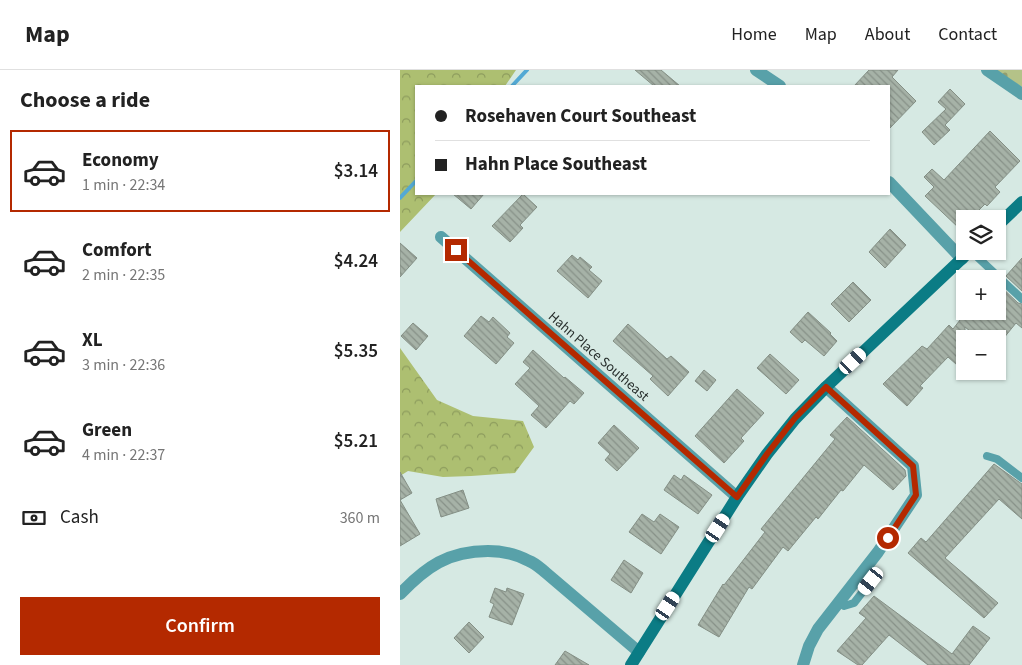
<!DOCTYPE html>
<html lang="en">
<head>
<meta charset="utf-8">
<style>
  :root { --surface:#fff; --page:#f6f6f6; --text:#222; --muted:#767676; --line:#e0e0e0; --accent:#b42900 }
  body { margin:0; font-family:"Source Sans 3",sans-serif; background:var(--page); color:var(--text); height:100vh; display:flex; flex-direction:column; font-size:19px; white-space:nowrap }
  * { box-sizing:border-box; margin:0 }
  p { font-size:16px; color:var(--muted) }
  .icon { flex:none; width:28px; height:28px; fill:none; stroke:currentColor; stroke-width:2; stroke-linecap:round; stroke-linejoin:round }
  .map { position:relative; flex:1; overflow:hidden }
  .drawer { display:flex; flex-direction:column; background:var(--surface); width:400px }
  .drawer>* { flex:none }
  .guide { position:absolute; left:15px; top:15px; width:475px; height:110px; border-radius:0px; box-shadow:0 1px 4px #0004; display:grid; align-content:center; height:110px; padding:0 20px; background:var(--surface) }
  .fabs { position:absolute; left:556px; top:140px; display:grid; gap:10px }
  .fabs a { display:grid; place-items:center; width:50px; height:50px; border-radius:0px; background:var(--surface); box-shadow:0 1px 4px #0004; font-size:25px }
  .end { position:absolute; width:22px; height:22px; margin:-11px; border:6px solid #b42900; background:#fff; box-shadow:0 0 0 2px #fff }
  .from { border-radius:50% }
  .car { position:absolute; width:15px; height:30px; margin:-15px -8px; border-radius:6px; box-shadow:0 0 4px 1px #0007; background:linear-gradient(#fff 24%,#345 0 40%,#fff 0 76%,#345 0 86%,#fff 0) }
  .guide b { display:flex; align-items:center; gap:18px; height:48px; font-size:19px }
  .guide b+b { border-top:1px solid var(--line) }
  .guide i { width:12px; height:12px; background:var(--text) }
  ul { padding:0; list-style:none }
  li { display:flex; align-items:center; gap:15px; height:82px; margin:0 10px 8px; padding:0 10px; border:2px solid transparent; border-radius:0px }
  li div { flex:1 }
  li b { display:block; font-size:19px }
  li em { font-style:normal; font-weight:600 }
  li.selected { border-color:var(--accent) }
  li>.icon { width:45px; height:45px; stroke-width:1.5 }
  h2 { padding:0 20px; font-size:22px; line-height:60px }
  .pay { display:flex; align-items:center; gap:12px; height:55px; padding:0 20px; font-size:19px }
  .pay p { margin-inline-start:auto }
  .action { display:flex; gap:10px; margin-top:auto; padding:10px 20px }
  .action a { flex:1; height:58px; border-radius:0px; background:var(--accent); color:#fff; font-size:20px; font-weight:600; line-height:58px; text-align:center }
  header { display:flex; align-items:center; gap:30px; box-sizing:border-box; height:70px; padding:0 25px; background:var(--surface); border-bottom:1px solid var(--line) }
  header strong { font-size:24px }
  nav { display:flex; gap:28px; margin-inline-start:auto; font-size:18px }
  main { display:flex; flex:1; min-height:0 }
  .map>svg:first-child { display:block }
  .forest { fill:url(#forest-crowns) }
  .cemetery { fill:url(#cemetery-stones) }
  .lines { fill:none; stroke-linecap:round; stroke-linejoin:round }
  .stream { stroke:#53a9d4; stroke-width:4 }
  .building { fill:url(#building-back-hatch); stroke:#848f85 }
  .service { stroke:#58a1a9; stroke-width:8 }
  .minor { stroke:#58a1a9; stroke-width:12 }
  .secondary { stroke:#0b7c85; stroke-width:12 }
  .route { stroke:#b42900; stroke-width:6 }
  .labels { text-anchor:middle; stroke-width:4; stroke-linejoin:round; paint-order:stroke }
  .street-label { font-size:14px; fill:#272e2c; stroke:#d6e9e3 }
</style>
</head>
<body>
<header>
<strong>Map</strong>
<nav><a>Home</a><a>Map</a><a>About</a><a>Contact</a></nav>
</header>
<main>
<section class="drawer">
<h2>Choose a ride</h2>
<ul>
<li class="selected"><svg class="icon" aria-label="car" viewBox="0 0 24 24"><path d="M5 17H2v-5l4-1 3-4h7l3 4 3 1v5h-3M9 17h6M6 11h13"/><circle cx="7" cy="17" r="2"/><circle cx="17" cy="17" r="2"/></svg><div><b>Economy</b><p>1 min · 22:34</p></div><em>$3.14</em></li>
<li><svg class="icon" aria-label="car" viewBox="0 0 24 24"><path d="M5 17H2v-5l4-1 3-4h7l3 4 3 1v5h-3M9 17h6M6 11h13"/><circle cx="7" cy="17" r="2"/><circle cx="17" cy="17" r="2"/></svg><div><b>Comfort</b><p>2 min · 22:35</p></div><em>$4.24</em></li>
<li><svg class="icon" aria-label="car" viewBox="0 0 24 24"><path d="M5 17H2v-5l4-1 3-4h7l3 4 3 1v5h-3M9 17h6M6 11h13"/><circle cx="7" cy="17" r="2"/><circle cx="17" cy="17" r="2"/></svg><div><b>XL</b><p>3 min · 22:36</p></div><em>$5.35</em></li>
<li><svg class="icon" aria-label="car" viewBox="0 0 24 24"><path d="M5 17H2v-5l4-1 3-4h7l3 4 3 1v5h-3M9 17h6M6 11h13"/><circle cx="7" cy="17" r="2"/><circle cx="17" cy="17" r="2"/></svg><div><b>Green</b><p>4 min · 22:37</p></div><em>$5.21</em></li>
</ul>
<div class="pay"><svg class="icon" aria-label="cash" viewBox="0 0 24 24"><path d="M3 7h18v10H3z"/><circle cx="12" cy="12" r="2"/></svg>Cash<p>360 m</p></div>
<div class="action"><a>Confirm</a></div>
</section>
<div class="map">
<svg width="622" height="595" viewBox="0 0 622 595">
  <defs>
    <pattern id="forest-crowns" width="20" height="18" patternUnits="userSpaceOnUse" patternTransform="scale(1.25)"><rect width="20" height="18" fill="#adbf71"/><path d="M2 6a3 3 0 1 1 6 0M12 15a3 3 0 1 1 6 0" fill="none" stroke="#8d9c5d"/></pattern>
    <pattern id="cemetery-stones" width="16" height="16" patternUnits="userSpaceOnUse" patternTransform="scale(1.25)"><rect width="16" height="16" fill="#b4c288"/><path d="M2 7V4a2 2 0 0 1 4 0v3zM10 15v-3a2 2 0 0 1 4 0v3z" fill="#929e6f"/></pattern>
    <pattern id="building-back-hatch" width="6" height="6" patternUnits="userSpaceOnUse" patternTransform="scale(1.25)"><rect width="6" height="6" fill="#a6b2a7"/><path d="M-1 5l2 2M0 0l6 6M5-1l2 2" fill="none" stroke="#879188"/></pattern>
  </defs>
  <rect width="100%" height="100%" fill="#d6e9e3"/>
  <g class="forest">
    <path d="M0 0H116L105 16H16V124H36L0 162Z"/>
    <path d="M0 278 37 330 73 346 123 351 134 377 115 403 71 406 43 407 8 401 0 406Z"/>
  </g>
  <path class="cemetery" d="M596 0H622V17Z"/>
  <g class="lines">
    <g class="stream">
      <path d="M112 16 127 0"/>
      <path d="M0 128 16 111"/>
    </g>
  </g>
  <g class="building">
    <path d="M235 0H261L280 16H254Z"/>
    <path d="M469 0H498L492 7 516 31 489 59V16H454Z"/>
    <path d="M550 19 565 34 545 55 550 60 534 75 522 62 546 39 538 32Z"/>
    <path d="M590 61 620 91 595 117 600 122 587 136 585 134 570 149H565V154L560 159 525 126 534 117 524 107 532 99 544 110Z"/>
    <path d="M53 124H84L71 139Z"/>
    <path d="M123 124 137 137 120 155 123 158 110 172 92 156Z"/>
    <path d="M490 159 506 175 485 198 469 182Z"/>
    <path d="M0 173 17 188 0 207Z"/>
    <path d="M172 185 178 190 180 187 192 197 189 200 202 211 188 228 157 201Z"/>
    <path d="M622 188V221L606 206Z"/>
    <path d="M453 212 471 230 449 252 431 234Z"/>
    <path d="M598 214 618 233 622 234V258L616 253 603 269H580L565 257V302L548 287 520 316 523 318 507 336 483 314 522 276 527 279 549 255 553 259 567 241H598Z"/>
    <path d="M408 242 431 263 430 264 437 271 424 286 405 270 402 273 390 262Z"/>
    <path d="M81 246 89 252 93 247 110 263 107 267 114 273 96 294 64 266Z"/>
    <path d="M13 253 28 266 16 280 1 266Z"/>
    <path d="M228 254 267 289 271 286 289 302 268 326 250 309 253 306 213 271Z"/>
    <path d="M133 280 164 308 165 307 184 323 174 334 170 331 146 358 131 345 139 336 115 314 130 298 123 292Z"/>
    <path d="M370 284 399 310 386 324 357 298Z"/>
    <path d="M304 300 316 310 307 321 295 311Z"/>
    <path d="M337 319 364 343 341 368 344 371 324 393 295 366Z"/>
    <path d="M447 347 505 400 506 406 493 420 464 395 443 421 441 420 418 449 416 447 388 481 383 477 352 519 349 517 319 567 298 555 323 514 324 515 365 462 361 459 435 369 430 365Z"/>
    <path d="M214 355 239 378 217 401 205 390 210 384 198 373Z"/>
    <path d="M594 394 619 412 622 414V449L599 429 545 488 598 533 584 548 508 483 521 468 526 472Z"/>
    <path d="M0 402 12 423 0 430Z"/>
    <path d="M274 405 281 410 284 405 312 425 298 444 264 420Z"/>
    <path d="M63 420 69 438 41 447 36 429Z"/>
    <path d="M0 430 20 464 0 476Z"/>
    <path d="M242 444 254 452 260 444 279 457 261 484 229 462Z"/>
    <path d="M224 490 243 503 231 523 211 510Z"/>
    <path d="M95 518 106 522 107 518 124 524 112 555 89 547 94 534 90 532Z"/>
    <path d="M474 526 552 584 573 556 590 568 569 595H528L489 565 462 595H458L437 581 466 548 459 543Z"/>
    <path d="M69 552 84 567 69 583 54 568Z"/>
    <path d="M165 581 189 595H155Z"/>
  </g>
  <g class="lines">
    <g class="service">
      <path d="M571 181 622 229"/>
      <path d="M587 386 597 389 622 408"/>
      <path d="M439 532 444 536 454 533 471 511"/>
    </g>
    <g class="minor">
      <path d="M356 0 380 16"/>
      <path d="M587 0 622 24"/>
      <path d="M489 112 562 189"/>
      <path d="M41 167 337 427"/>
      <path d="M0 524C26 497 48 481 88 481 102 481 116 484 129 491 135 493 140 498 145 502L239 582"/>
      <path d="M403 595 409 576 418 559 478 482 516 425 513 396 426 317"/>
    </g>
    <g class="secondary">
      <path d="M598 155 622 132"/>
      <path d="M231 595 337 427 367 384 395 349 426 317 570 181"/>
    </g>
  </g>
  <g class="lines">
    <path class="route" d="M56 180 337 427 367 384 395 348 426 317 513 396 516 425 488 468"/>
  </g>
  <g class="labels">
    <g class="street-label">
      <text transform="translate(199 286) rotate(41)" y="5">Hahn Place Southeast</text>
    </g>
  </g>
</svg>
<div class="fabs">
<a><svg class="icon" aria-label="layers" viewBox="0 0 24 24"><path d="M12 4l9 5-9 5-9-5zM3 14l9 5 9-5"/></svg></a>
<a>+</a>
<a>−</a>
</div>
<i class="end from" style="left:488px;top:468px"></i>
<i class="end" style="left:56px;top:180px"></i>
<i class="car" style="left:453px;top:291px;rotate:47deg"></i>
<i class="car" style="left:318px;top:458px;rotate:33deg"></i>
<i class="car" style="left:471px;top:511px;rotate:218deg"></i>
<i class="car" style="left:268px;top:536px;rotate:33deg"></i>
<div class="guide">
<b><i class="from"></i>Rosehaven Court Southeast</b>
<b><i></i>Hahn Place Southeast</b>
</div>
</div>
</main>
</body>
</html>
